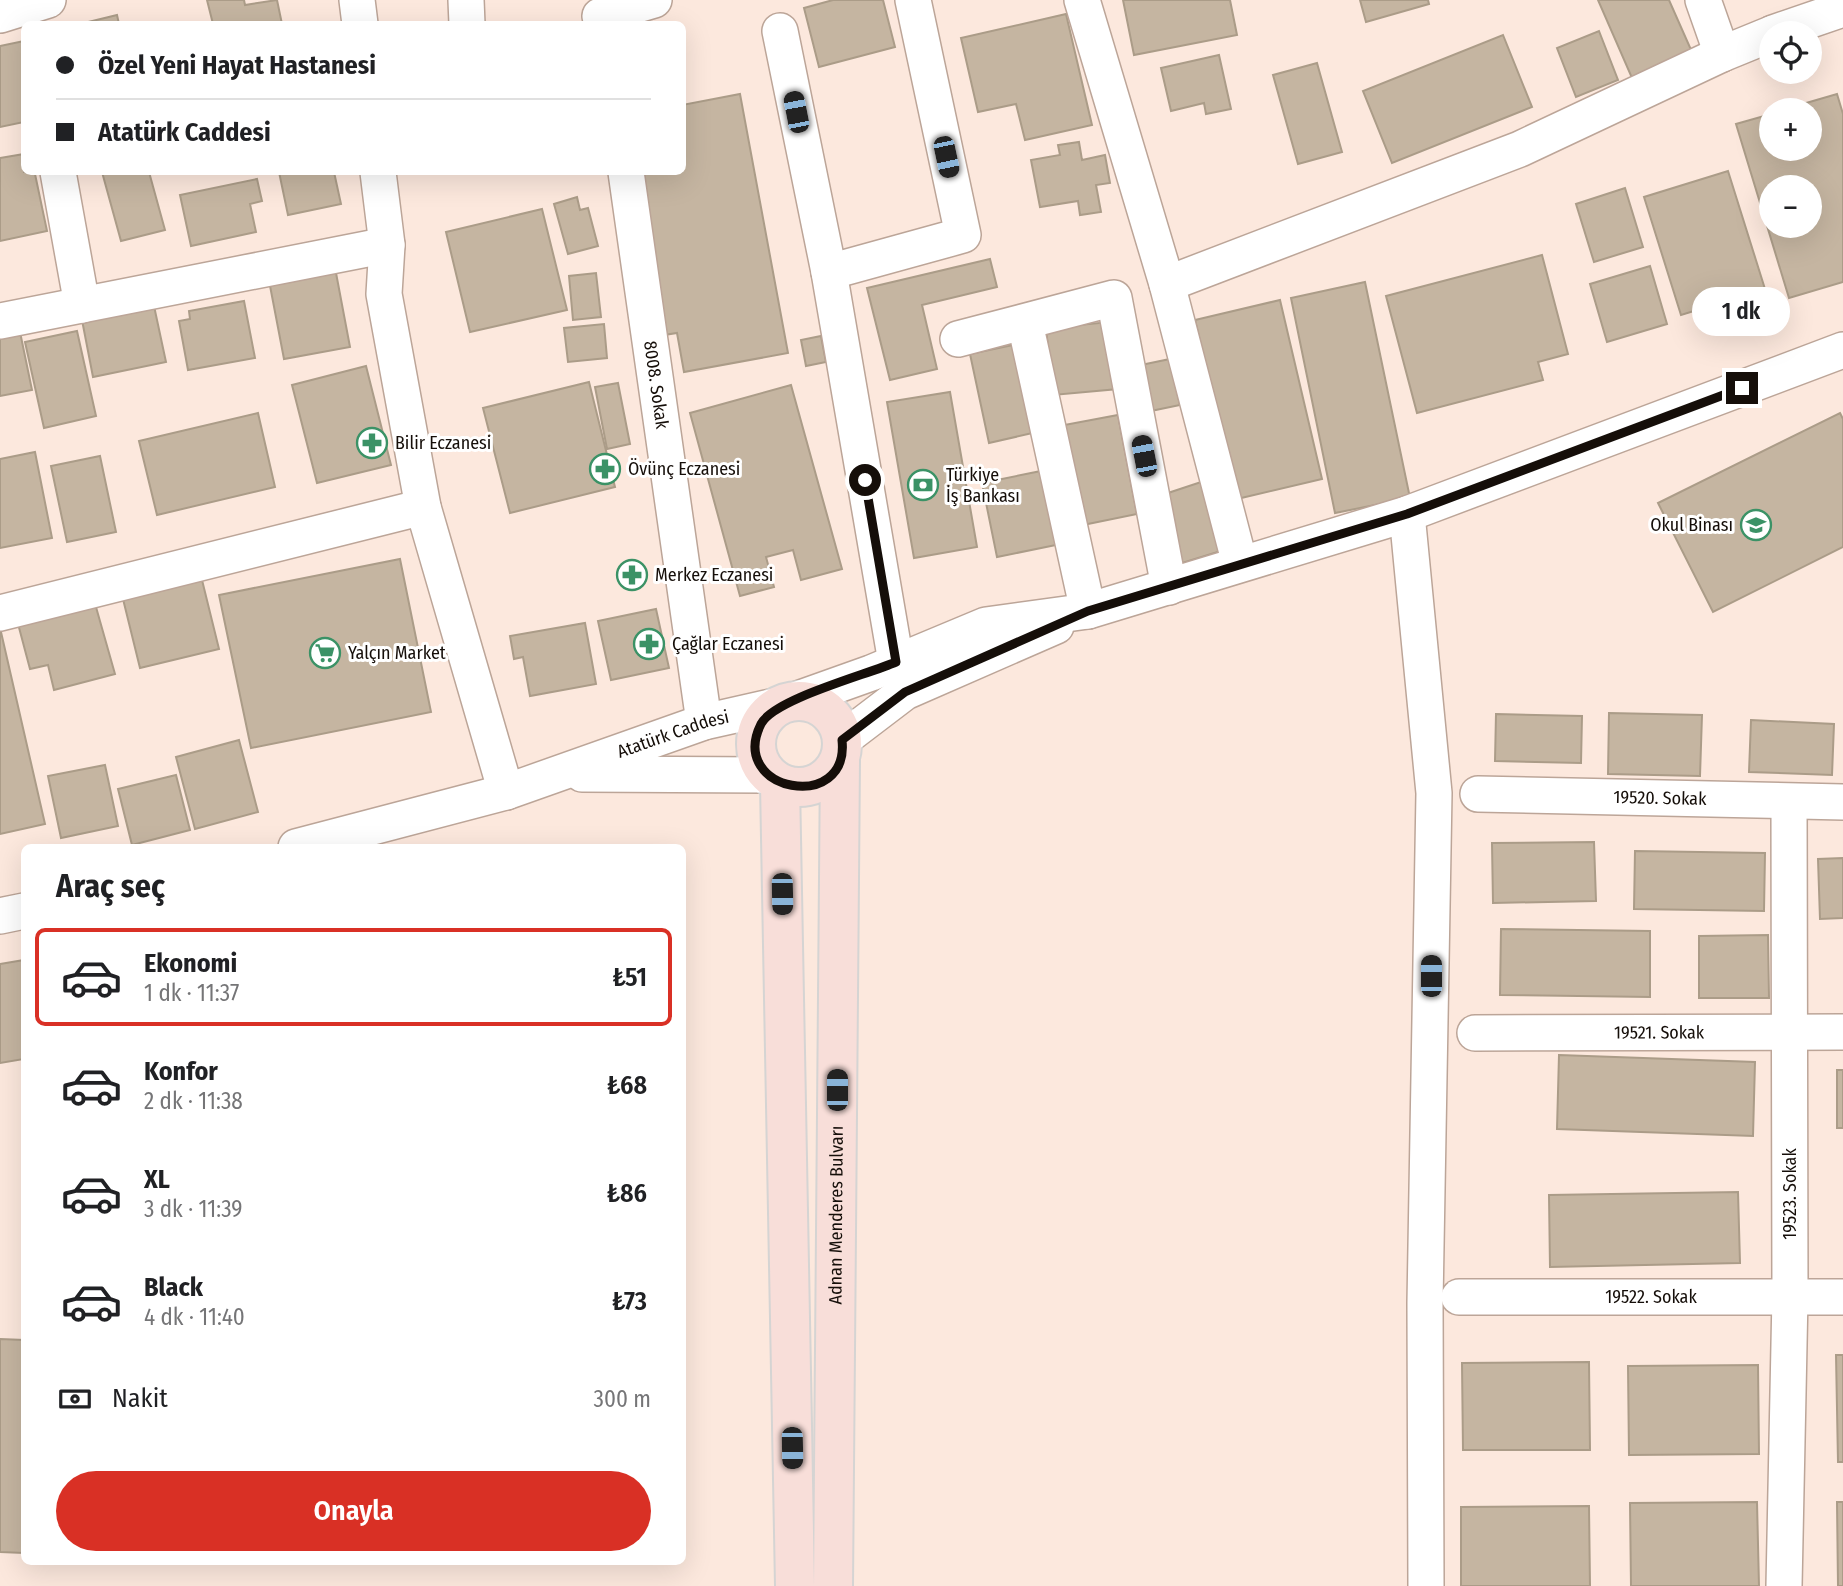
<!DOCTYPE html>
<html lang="tr">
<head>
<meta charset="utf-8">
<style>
  :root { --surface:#fff; --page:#f2f2f2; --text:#202124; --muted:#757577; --line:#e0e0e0; --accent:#d93025 }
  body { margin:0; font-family:"Fira Sans Condensed",sans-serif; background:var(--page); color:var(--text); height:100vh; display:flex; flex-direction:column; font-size:26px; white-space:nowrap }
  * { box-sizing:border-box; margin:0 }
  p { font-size:23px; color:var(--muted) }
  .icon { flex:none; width:38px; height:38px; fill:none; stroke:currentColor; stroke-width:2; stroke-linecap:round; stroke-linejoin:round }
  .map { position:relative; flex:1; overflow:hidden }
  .sheet { position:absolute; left:21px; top:844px; width:665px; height:721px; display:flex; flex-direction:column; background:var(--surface); border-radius:10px; box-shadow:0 7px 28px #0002 }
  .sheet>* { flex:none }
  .top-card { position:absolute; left:21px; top:21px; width:665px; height:154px; border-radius:10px; box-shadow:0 7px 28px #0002; display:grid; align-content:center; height:154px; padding:0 35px; background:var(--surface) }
  .controls { position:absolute; left:1759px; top:21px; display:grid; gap:14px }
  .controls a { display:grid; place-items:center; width:63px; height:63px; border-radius:50%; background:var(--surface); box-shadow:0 7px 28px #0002; font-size:35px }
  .end { position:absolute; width:32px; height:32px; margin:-16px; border:9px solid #150e09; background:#fff; box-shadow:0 0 0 4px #fff }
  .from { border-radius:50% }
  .bubble { position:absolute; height:49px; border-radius:24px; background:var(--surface); box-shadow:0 7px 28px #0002; font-size:23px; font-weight:600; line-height:49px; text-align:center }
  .car { position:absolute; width:21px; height:42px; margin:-21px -10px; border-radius:9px; box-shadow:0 0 5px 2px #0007; background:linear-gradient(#222 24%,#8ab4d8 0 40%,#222 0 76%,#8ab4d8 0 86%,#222 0) }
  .top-card b { display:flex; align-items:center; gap:24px; height:66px; font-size:26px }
  .top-card b+b { border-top:2px solid var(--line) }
  .top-card i { width:18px; height:18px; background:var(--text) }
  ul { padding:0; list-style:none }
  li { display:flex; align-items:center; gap:21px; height:98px; margin:0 14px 10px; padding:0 21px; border:4px solid transparent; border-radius:10px }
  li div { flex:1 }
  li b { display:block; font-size:26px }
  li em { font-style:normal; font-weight:600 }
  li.on { border-color:var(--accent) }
  li>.icon { width:63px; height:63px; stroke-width:1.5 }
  h2 { padding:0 35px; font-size:32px; line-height:84px }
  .pay { display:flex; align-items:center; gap:18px; height:77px; padding:0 35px; font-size:26px }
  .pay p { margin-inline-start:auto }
  .cta { display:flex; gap:14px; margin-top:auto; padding:14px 35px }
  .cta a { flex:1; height:80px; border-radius:42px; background:var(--accent); color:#fff; font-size:28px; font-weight:600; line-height:80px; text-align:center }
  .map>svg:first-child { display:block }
  .building { fill:#c5b5a1; stroke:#ab9c88; stroke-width:2; fill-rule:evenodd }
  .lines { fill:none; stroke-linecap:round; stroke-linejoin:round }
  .minor-casing { stroke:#bca598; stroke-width:38 }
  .major-casing { stroke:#d5d4d3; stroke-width:42 }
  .minor { stroke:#fff; stroke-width:35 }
  .major { stroke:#f8ded9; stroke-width:38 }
  .route { stroke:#150e09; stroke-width:9 }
  .labels { text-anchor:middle; stroke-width:6; stroke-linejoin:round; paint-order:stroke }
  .street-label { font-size:18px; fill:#150e09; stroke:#fff }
  .poi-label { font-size:18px; fill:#150e09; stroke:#fff; text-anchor:start }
</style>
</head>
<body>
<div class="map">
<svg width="1843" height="1586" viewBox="0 0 1843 1586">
  <rect width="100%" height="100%" fill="#fce8dd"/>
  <g class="building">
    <path d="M207 0H244L245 5 277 0 282 24H213Z"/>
    <path d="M833 0H883L895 47 819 67 804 8Z"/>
    <path d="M1123 0H1230L1237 35 1134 55Z"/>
    <path d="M1360 0H1428L1429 4 1366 22Z"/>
    <path d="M1598 0H1669L1692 52 1632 78Z"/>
    <path d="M1066 14 1092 125 1025 140 1016 104 978 112 961 38Z"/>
    <path d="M117 15 119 24H80Z"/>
    <path d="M1599 31 1618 80 1576 97 1557 48Z"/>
    <path d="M1503 35 1532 107 1392 163 1363 91Z"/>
    <path d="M24 41V122L0 127V46Z"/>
    <path d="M1219 55 1231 109 1206 114 1204 103 1171 111 1161 68Z"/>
    <path d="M1317 63 1342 152 1298 164 1273 75Z"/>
    <path d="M740 94 788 353 684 372 677 333 664 335 633 172H682V105Z"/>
    <path d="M1837 94 1843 114V282L1789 298 1736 124 1771 114V149H1810V110H1782ZM1771 187H1810V226H1771Z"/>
    <path d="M1079 142 1082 160 1105 155 1110 183 1096 185 1101 212 1080 215 1078 201 1040 207 1031 160 1060 155 1058 145Z"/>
    <path d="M24 154V172H45L35 174 47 231 0 241V158Z"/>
    <path d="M1728 171 1765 289 1681 315 1644 197Z"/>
    <path d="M102 172H149L165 230 121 241Z"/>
    <path d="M279 172H334L341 204 288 215Z"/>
    <path d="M257 179 262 201 250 204 256 232 191 246 180 195Z"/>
    <path d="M1625 188 1643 247 1594 262 1576 204Z"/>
    <path d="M577 197 580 210 588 208 598 246 568 254 554 204Z"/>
    <path d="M542 209 567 310 470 332 446 232Z"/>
    <path d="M1542 255 1568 354 1538 362 1543 380 1417 413 1386 296Z"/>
    <path d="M333 257 350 347 284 359 267 270Z"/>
    <path d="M990 259 997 287 922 305 937 369 890 380 867 288Z"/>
    <path d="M1650 266 1667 324 1607 342 1590 284Z"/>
    <path d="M596 273 601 317 573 320 569 276Z"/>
    <path d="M1365 282 1410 498 1335 513 1291 298Z"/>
    <path d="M1280 300 1322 479 1237 499 1195 320Z"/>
    <path d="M244 301 255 358 188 370 179 321 190 319 189 311Z"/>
    <path d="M154 306 166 362 93 377 82 320Z"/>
    <path d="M1110 322 1118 389 1053 395 1046 328Z"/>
    <path d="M604 324 607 358 568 362 564 328Z"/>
    <path d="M77 331 96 416 44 428 25 342Z"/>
    <path d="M20 332 32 390 0 396V336Z"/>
    <path d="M821 336 826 362 806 366 801 340Z"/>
    <path d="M1018 344 1037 432 989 443 970 354Z"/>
    <path d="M1170 359 1180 405 1146 412 1136 366Z"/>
    <path d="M366 366 391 465 317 483 292 385Z"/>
    <path d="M589 382 615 487 510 513 483 408Z"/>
    <path d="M618 383 630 444 607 449 595 387Z"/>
    <path d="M791 385 842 569 801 580 793 550 766 557 774 587 740 596 690 413Z"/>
    <path d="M950 392 977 547 914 558 887 402Z"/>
    <path d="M258 413 275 487 157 515 139 441Z"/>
    <path d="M1840 413 1843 419V547L1713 612 1658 503Z"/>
    <path d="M1118 415 1137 514 1078 526 1059 426Z"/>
    <path d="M35 452 52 538 0 548V459Z"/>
    <path d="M100 456 116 532 67 542 51 466Z"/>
    <path d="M1041 471 1056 545 997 557 982 483Z"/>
    <path d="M1201 482 1224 550 1179 564 1156 497Z"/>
    <path d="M400 559 431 712 251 748 219 595Z"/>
    <path d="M202 580 219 649 140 668 123 599Z"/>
    <path d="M94 600 115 674 54 690 48 665 30 669 17 620Z"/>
    <path d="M656 609 669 668 611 680 598 621Z"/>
    <path d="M585 623 596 684 530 696 523 657 514 659 510 636Z"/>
    <path d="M1 632 45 824 0 834V633Z"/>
    <path d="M1609 713 1702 715 1700 776 1608 774Z"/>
    <path d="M1496 714 1582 716 1581 763 1495 761Z"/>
    <path d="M1751 720 1834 724 1832 775 1749 772Z"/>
    <path d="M239 740 258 812 195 829 176 757Z"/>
    <path d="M105 765 118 826 61 838 48 776Z"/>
    <path d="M176 775 190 830 132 845 118 789Z"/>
    <path d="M1594 842 1596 901 1493 903 1492 843Z"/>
    <path d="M1635 851 1765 853 1764 911 1634 909Z"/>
    <path d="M1843 858V918L1820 919 1818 859Z"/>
    <path d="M1501 929 1650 931V997L1500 995Z"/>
    <path d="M1768 935 1769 998H1699V936Z"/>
    <path d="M24 960V1059L0 1063V964Z"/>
    <path d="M1559 1055 1755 1062 1753 1136 1557 1129Z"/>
    <rect x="1837" y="1070" width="6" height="58"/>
    <path d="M1738 1192 1740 1263 1550 1267 1549 1195Z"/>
    <path d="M0 1339 24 1340V1553L0 1552Z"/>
    <path d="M1836 1355H1843V1462H1838Z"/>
    <path d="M1589 1362 1590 1450H1463L1462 1363Z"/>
    <path d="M1758 1365 1759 1454 1629 1455 1628 1366Z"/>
    <path d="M1757 1502 1759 1586H1631L1630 1503Z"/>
    <path d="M1837 1502H1843V1586H1838Z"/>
    <path d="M1589 1506 1590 1586H1461V1507Z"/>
  </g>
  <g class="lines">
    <g class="minor-casing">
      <g id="minor">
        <path d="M357 0 360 24"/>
        <path d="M466 0 467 24"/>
        <path d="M1082 0 1167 284 1240 564"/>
        <path d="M1703 0 1722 54"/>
        <path d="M0 15 48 0"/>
        <path d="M602 24 600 16 654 0"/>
        <path d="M780 31 829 272 896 662"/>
        <path d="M1773 33 1843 9"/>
        <path d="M58 172 82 305"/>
        <path d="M378 172 387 245 384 294 423 507 506 792"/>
        <path id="s1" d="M626 172 704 722"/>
        <path d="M829 272 963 235 913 0"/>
        <path d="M1167 284 1520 149 1722 54 1771 34"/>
        <path d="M0 321 387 245"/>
        <path d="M1025 323 1088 611"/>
        <path d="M958 339 1114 298 1169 587"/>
        <path d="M1407 514 1434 793 1425 1303 1426 1586"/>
        <path d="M0 613 423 507"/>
        <path d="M842 740 905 692 1056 626"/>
        <path d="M582 774 769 775"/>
        <path id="s2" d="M1478 794 1843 802"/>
        <path id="s3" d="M296 847 506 792 704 722 784 704 871 673 986 625 1088 611 1407 514 1843 350"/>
        <path d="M0 916 24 911"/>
        <path id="s4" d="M1475 1033 1843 1032"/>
        <path id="s5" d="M1459 1297H1843"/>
        <path d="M1784 1586 1790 1296 1789 802"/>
      </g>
    </g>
    <g class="major-casing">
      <g id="major">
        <circle cx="799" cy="744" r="43"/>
        <path d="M780 784 795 1586"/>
        <path id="s6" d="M833 1586 840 760"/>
      </g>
    </g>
    <use href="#minor" class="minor"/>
    <use href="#major" class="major"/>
  </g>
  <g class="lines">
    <path class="route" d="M865 480 896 662C866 675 774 699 761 724 727 792 850 814 842 740L905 692 1088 611 1407 514 1742 388"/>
  </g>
  <defs>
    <g id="pharmacy-ring" transform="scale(1.575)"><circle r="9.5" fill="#fff" stroke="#3b9266" stroke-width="1.5"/><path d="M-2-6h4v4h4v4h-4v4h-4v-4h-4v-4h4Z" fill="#3b9266"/></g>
    <g id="bank-ring" transform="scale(1.575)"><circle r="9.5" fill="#fff" stroke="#3b9266" stroke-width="1.5"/><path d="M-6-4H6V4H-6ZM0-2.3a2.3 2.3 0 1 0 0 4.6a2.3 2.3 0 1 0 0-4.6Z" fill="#3b9266"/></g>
    <g id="school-ring" transform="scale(1.575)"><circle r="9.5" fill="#fff" stroke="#3b9266" stroke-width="1.5"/><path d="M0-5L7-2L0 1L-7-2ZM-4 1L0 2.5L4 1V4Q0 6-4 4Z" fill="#3b9266"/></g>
    <g id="supermarket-ring" transform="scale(1.575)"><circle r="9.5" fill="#fff" stroke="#3b9266" stroke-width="1.5"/><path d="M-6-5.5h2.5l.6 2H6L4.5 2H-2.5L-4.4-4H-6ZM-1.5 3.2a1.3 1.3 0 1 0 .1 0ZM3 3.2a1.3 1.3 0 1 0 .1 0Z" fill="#3b9266"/></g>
  </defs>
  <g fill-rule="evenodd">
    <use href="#pharmacy-ring" x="372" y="443"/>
    <use href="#pharmacy-ring" x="605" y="469"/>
    <use href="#bank-ring" x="923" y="485"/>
    <use href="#school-ring" x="1756" y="525"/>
    <use href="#pharmacy-ring" x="632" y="575"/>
    <use href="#pharmacy-ring" x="649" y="644"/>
    <use href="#supermarket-ring" x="325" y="653"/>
  </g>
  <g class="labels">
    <g class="street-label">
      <text dy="6" stroke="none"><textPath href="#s1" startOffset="215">8008. Sokak</textPath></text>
      <text dy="6" stroke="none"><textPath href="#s3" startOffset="394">Atatürk Caddesi</textPath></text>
      <text dy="6" stroke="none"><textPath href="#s2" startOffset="182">19520. Sokak</textPath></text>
      <text dy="6" stroke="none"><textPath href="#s4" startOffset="184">19521. Sokak</textPath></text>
      <text transform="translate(1790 1194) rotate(-90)" y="6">19523. Sokak</text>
      <text dy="6" stroke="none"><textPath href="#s6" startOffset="371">Adnan Menderes Bulvarı</textPath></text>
      <text dy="6" stroke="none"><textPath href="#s5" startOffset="192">19522. Sokak</textPath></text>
    </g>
    <g class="poi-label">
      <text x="395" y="449">Bilir Eczanesi</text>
      <text x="628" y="475">Övünç Eczanesi</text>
      <text x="946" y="481">Türkiye<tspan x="946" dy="21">İş Bankası</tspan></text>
      <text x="1733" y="531" text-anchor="end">Okul Binası</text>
      <text x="655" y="581">Merkez Eczanesi</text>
      <text x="672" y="650">Çağlar Eczanesi</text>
      <text x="348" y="659">Yalçın Market</text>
    </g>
  </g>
</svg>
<div class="controls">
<a><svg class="icon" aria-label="locate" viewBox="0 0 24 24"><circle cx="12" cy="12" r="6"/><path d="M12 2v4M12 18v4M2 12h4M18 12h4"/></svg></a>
<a>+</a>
<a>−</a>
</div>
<i class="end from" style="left:865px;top:480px"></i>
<i class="end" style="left:1742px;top:388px"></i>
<div class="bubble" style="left:1692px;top:287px;width:98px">1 dk</div>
<i class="car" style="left:796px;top:112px;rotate:349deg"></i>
<i class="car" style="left:946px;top:157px;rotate:168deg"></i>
<i class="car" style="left:1144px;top:456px;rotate:349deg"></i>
<i class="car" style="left:782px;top:894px;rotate:179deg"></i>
<i class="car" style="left:1431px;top:976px;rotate:0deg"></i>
<i class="car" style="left:837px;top:1090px;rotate:0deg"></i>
<i class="car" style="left:792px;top:1448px;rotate:179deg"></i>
<div class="top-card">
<b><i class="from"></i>Özel Yeni Hayat Hastanesi</b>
<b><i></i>Atatürk Caddesi</b>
</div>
<section class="sheet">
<h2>Araç seç</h2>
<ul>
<li class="on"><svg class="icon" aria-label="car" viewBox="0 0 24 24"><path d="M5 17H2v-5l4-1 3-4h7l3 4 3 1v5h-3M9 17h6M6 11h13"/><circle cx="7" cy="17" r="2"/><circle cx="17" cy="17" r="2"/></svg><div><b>Ekonomi</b><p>1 dk · 11:37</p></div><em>₺51</em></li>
<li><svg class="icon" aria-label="car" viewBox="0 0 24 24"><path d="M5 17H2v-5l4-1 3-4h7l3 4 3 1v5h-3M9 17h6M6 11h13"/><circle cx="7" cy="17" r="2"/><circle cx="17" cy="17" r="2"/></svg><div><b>Konfor</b><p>2 dk · 11:38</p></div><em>₺68</em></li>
<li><svg class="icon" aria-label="car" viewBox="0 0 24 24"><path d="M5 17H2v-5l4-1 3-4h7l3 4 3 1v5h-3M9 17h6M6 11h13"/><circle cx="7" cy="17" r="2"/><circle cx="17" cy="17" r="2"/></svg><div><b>XL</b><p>3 dk · 11:39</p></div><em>₺86</em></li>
<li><svg class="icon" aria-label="car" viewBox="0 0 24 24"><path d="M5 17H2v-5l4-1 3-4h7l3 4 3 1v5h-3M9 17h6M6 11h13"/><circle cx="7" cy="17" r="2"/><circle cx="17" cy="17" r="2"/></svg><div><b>Black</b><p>4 dk · 11:40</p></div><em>₺73</em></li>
</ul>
<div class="pay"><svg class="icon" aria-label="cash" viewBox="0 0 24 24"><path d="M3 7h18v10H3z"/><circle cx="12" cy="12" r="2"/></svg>Nakit<p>300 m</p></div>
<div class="cta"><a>Onayla</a></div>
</section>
</div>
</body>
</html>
